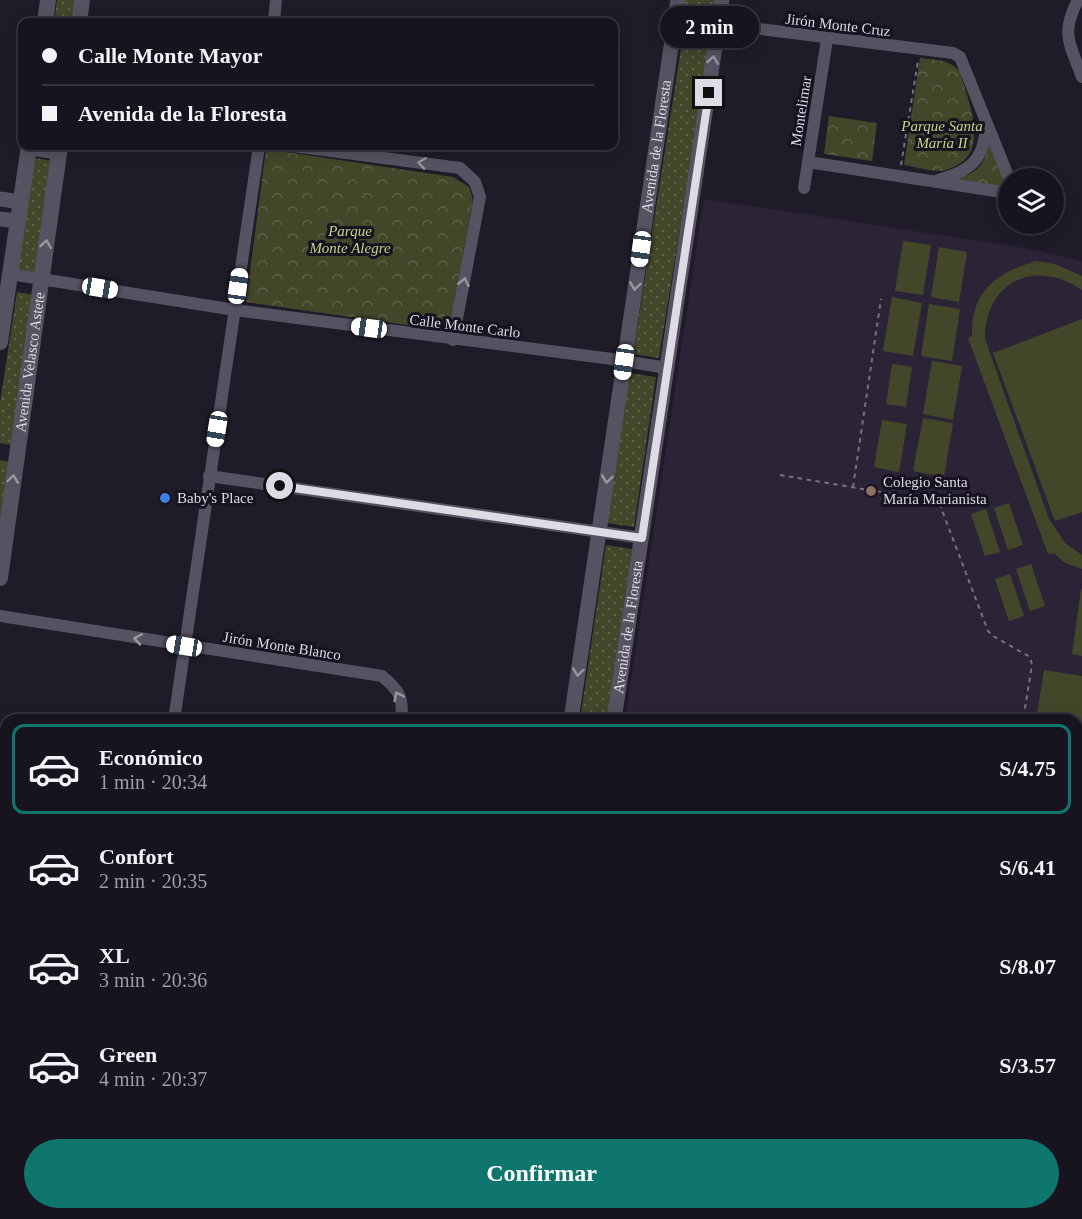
<!DOCTYPE html>
<html lang="es">
<head>
<meta charset="utf-8">
<style>
  :root { --surface:#18141f; --page:#25212c; --text:#f1f3f6; --muted:#9f9ea4; --line:#36333d; --accent:#0f766e }
  body { margin:0; font-family:"Times New Roman",serif; background:var(--page); color:var(--text); height:100vh; display:flex; flex-direction:column; font-size:22px; white-space:nowrap }
  * { box-sizing:border-box; margin:0 }
  p { font-size:20px; color:var(--muted) }
  .icon { flex:none; width:33px; height:33px; fill:none; stroke:currentColor; stroke-width:2; stroke-linecap:round; stroke-linejoin:round }
  .map { position:relative; flex:1; overflow:hidden }
  .sheet { position:absolute; left:0px; top:714px; width:1083px; height:506px; display:flex; flex-direction:column; background:var(--surface); border-radius:18px 18px 0 0; box-shadow:0 3px 15px #0003,0 0 0 2px var(--line) }
  .sheet>* { flex:none }
  .banner { position:absolute; left:18px; top:18px; width:600px; height:132px; border-radius:12px; box-shadow:0 3px 15px #0003,0 0 0 2px var(--line); display:grid; align-content:center; height:132px; padding:0 24px; background:var(--surface) }
  .buttons { position:absolute; left:998px; top:168px; display:grid; gap:12px }
  .buttons a { display:grid; place-items:center; width:66px; height:66px; border-radius:50%; background:var(--surface); box-shadow:0 3px 15px #0003,0 0 0 2px var(--line); font-size:30px }
  .end { position:absolute; width:27px; height:27px; margin:-14px; border:8px solid #dedbe4; background:#111; box-shadow:0 0 0 3px #111 }
  .from { border-radius:50% }
  .bubble { position:absolute; height:42px; border-radius:21px; background:var(--surface); box-shadow:0 3px 15px #0003,0 0 0 2px var(--line); font-size:20px; font-weight:700; line-height:42px; text-align:center }
  .car { position:absolute; width:18px; height:36px; margin:-18px -9px; border-radius:8px; box-shadow:0 0 4px 2px #0007; background:linear-gradient(#fff 24%,#345 0 40%,#fff 0 76%,#345 0 86%,#fff 0) }
  .banner b { display:flex; align-items:center; gap:21px; height:57px; font-size:22px }
  .banner b+b { border-top:2px solid var(--line) }
  .banner i { width:15px; height:15px; background:var(--text) }
  ul { padding:10px 0 0; list-style:none }
  li { display:flex; align-items:center; gap:18px; height:90px; margin:0 12px 9px; padding:0 12px; border:3px solid transparent; border-radius:12px }
  li div { flex:1 }
  li b { display:block; font-size:22px }
  li em { font-style:normal; font-weight:700 }
  li.on { border-color:var(--accent) }
  li>.icon { width:54px; height:54px; stroke-width:1.5 }
  .button { display:flex; gap:12px; margin-top:auto; padding:12px 24px }
  .button a { flex:1; height:69px; border-radius:36px; background:var(--accent); color:#fff; font-size:24px; font-weight:700; line-height:69px; text-align:center }
  .map>svg:first-child { display:block }
  .built { fill:#2b2437 }
  .grass { fill:url(#grass-dots) }
  .park { fill:url(#park-crowns) }
  .pitch { fill:#43472a }
  .lines { fill:none; stroke-linecap:round; stroke-linejoin:round }
  .path { stroke:#76727d; stroke-width:2; stroke-dasharray:4.5 4.5; stroke-linecap:butt }
  .minor { stroke:#575261; stroke-width:12 }
  .tertiary { stroke:#575261; stroke-width:15 }
  .secondary { stroke:#575261; stroke-width:16 }
  .primary { stroke:#9d5966; stroke-width:20 }
  .oneway { stroke:#9a96a2 }
  .route { stroke:#dedbe4; stroke-width:8 }
  .education-dot { fill:#8d6e63; stroke:#17121f; stroke-width:2 }
  .shop-dot { fill:#3f7fe0; stroke:#17121f; stroke-width:2 }
  .labels { text-anchor:middle; stroke-width:6; stroke-linejoin:round; paint-order:stroke }
  .street-label { font-size:15px; fill:#dedbe4; stroke:#17121f }
  .park-label { font-size:15px; font-style:italic; fill:#c8d389; stroke:#17121f }
  .poi-label { font-size:15px; fill:#dedbe4; stroke:#17121f; text-anchor:start }
</style>
</head>
<body>
<div class="map">
<svg width="1082" height="1219" viewBox="0 0 1082 1219">
  <defs>
    <pattern id="grass-dots" width="8" height="8" patternUnits="userSpaceOnUse" patternTransform="scale(1.5)"><rect width="8" height="8" fill="#43472a"/><path d="M2 2h.1M6 6h.1" fill="none" stroke="#5e6149" stroke-width="1.8" stroke-linecap="round"/></pattern>
    <pattern id="park-crowns" width="20" height="18" patternUnits="userSpaceOnUse" patternTransform="scale(1.5)"><rect width="20" height="18" fill="#43472a"/><path d="M2 6a3 3 0 1 1 6 0M12 15a3 3 0 1 1 6 0" fill="none" stroke="#5e6149"/></pattern>
  </defs>
  <rect width="100%" height="100%" fill="#201b29"/>
  <path class="built" d="M704 199 1020 247 1073 259 1082 262V927L1077 926V720H625Z"/>
  <g class="grass">
    <path d="M57 0H74L71 22H54Z"/>
    <path d="M685 0H717L659 358 633 354 685 23Z"/>
    <path d="M35 158 53 161 34 275 16 272Z"/>
    <path d="M17 292 35 295 12 445 0 443V403Z"/>
    <path d="M629 373 656 377 634 527 607 523Z"/>
    <path d="M0 460 11 462 0 541Z"/>
    <path d="M606 545 632 549 607 720H580Z"/>
    <path d="M224 1214H313L351 1219H265Z"/>
  </g>
  <g class="park">
    <path d="M920 58C935 60 950 59 960 72 967 98 989 147 959 164 954 167 947 170 941 171 929 171 916 167 904 165Z"/>
    <path d="M829 116 877 123 872 161 824 154Z"/>
    <path d="M990 140 1007 189 952 181C978 172 984 168 990 140Z"/>
    <path d="M266 149 453 177 469 187 473 200 449 331 246 302Z"/>
    <path d="M630 1214H700L699 1219H672Z"/>
  </g>
  <g class="pitch">
    <path d="M903 241 931 245 923 295 895 291Z"/>
    <path d="M939 247 967 252 959 302 931 297Z"/>
    <path d="M1036 261 1055 264 1082 276V290C1035 258 985 281 985 339L1049 519 1065 543 1082 555V569L1065 563 1054 553 1048 554 968 338 972 336C971 291 996 273 1036 261Z"/>
    <path d="M892 297 922 303 913 356 883 351Z"/>
    <path d="M929 304 960 309 952 361 921 356Z"/>
    <path d="M1082 319V512L1055 521 993 353Z"/>
    <path d="M932 361 962 366 953 420 923 414Z"/>
    <path d="M892 364 912 367 906 407 886 404Z"/>
    <path d="M923 418 953 423 944 477 913 471Z"/>
    <path d="M882 420 907 424 899 472 874 467Z"/>
    <path d="M1009 503 1023 545 1008 550 994 508Z"/>
    <path d="M986 509 1000 552 985 556 971 514Z"/>
    <path d="M1031 564 1045 606 1030 611 1016 569Z"/>
    <path d="M1010 574 1024 616 1009 621 995 579Z"/>
    <path d="M1081 589H1082V656L1072 654Z"/>
    <path d="M1044 670 1082 676V728L1077 727V720H1036Z"/>
    <path d="M1077 754 1082 755V869L1077 900Z"/>
  </g>
  <g class="lines">
    <g class="path">
      <path d="M901 165 918 61"/>
      <path d="M780 475 935 501 940 505 988 631 993 636 1030 657 1032 665 1023 720"/>
      <path d="M853 487 881 299"/>
      <path d="M492 1214 512 1216"/>
    </g>
    <g class="minor">
      <path d="M1078 0C1060 34 1070 44 1082 77"/>
      <path d="M274 22 276 0"/>
      <path d="M719 24 953 53 960 57 1009 178"/>
      <path d="M293 146 460 168 475 182 480 197 453 340"/>
      <path d="M808 162 1008 193"/>
      <path d="M938 180C971 171 985 159 986 124"/>
      <path d="M804 188 827 39"/>
      <path d="M10 274 235 310 612 359 667 368"/>
      <path d="M209 476 642 538"/>
      <path d="M0 616 382 676C399 690 404 698 401 720"/>
      <path d="M174 720 259 146"/>
      <path d="M0 941 6 942"/>
      <path d="M1077 1106 1082 1107"/>
      <path d="M876 1219 877 1214"/>
      <path d="M921 1219 922 1214"/>
    </g>
    <g class="tertiary">
      <path d="M0 199 21 202"/>
      <path d="M0 219 18 221"/>
      <path id="s1" d="M571 720 678 0"/>
      <path id="s2" d="M614 720 722 0"/>
      <path d="M1077 942 1082 943"/>
      <path d="M705 1219 706 1214"/>
    </g>
    <g class="secondary">
      <path d="M45 22 48 0"/>
      <path d="M79 22 82 0"/>
      <path d="M29 147 59 152"/>
      <path d="M0 342 29 146"/>
      <path id="s3" d="M0 578 60 146"/>
      <path d="M0 1140 6 1141"/>
      <path d="M0 1210 6 1211"/>
      <path d="M23 1214 61 1219"/>
      <path d="M524 1214 561 1219"/>
    </g>
    <g class="primary">
      <path d="M0 1158 6 1159"/>
      <path d="M0 1187 6 1188"/>
      <path d="M189 1214 229 1219"/>
      <path d="M371 1214 408 1219"/>
      <path d="M436 1219 437 1214"/>
    </g>
  </g>
  <defs><path id="oneway-chevron" d="M-2-3.5L2.5 0L-2 3.5" fill="none" stroke-width="1.6" stroke-linecap="round" stroke-linejoin="round" transform="scale(1.5)"/></defs>
  <g class="oneway">
    <use href="#oneway-chevron" transform="translate(713 60) rotate(-81)"/>
    <use href="#oneway-chevron" transform="translate(422 163) rotate(-172)"/>
    <use href="#oneway-chevron" transform="translate(46 244) rotate(-81)"/>
    <use href="#oneway-chevron" transform="translate(464 282) rotate(-79)"/>
    <use href="#oneway-chevron" transform="translate(635 286) rotate(98)"/>
    <use href="#oneway-chevron" transform="translate(13 479) rotate(-82)"/>
    <use href="#oneway-chevron" transform="translate(607 479) rotate(98)"/>
    <use href="#oneway-chevron" transform="translate(138 639) rotate(-171)"/>
    <use href="#oneway-chevron" transform="translate(578 672) rotate(98)"/>
    <use href="#oneway-chevron" transform="translate(398 696) rotate(-115)"/>
  </g>
  <g class="lines">
    <path class="route" d="M280 486 642 538 709 93"/>
  </g>
  <circle class="education-dot" cx="871" cy="491" r="6"/>
  <circle class="shop-dot" cx="165" cy="498" r="6"/>
  <g class="labels">
    <g class="street-label">
      <text transform="translate(838 25) rotate(7)" y="5">Jirón Monte Cruz</text>
      <text transform="translate(801 111) rotate(-81)" y="5">Montelimar</text>
      <text dy="5" stroke="none"><textPath href="#s1" startOffset="580">Avenida de la Floresta</textPath></text>
      <text transform="translate(465 326) rotate(7)" y="5">Calle Monte Carlo</text>
      <text dy="5" stroke="none"><textPath href="#s3" startOffset="218">Avenida Velasco Astete</textPath></text>
      <text dy="5" stroke="none"><textPath href="#s2" startOffset="94">Avenida de la Floresta</textPath></text>
      <text transform="translate(282 646) rotate(9)" y="5">Jirón Monte Blanco</text>
    </g>
    <g class="park-label">
      <text x="942" y="131">Parque Santa<tspan x="942" dy="17">María II</tspan></text>
      <text x="350" y="236">Parque<tspan x="350" dy="17">Monte Alegre</tspan></text>
    </g>
    <g class="poi-label">
      <text x="883" y="487">Colegio Santa<tspan x="883" dy="17">María Marianista</tspan></text>
      <text x="177" y="503">Baby's Place</text>
    </g>
  </g>
</svg>
<div class="buttons">
<a><svg class="icon" aria-label="layers" viewBox="0 0 24 24"><path d="M12 4l9 5-9 5-9-5zM3 14l9 5 9-5"/></svg></a>
</div>
<i class="end from" style="left:280px;top:486px"></i>
<i class="end" style="left:709px;top:93px"></i>
<div class="bubble" style="left:660px;top:6px;width:99px">2 min</div>
<i class="car" style="left:641px;top:249px;rotate:188deg"></i>
<i class="car" style="left:238px;top:286px;rotate:8deg"></i>
<i class="car" style="left:100px;top:288px;rotate:99deg"></i>
<i class="car" style="left:369px;top:328px;rotate:278deg"></i>
<i class="car" style="left:624px;top:362px;rotate:188deg"></i>
<i class="car" style="left:217px;top:429px;rotate:189deg"></i>
<i class="car" style="left:184px;top:646px;rotate:279deg"></i>
<div class="banner">
<b><i class="from"></i>Calle Monte Mayor</b>
<b><i></i>Avenida de la Floresta</b>
</div>
<section class="sheet">
<ul>
<li class="on"><svg class="icon" aria-label="car" viewBox="0 0 24 24"><path d="M5 17H2v-5l4-1 3-4h7l3 4 3 1v5h-3M9 17h6M6 11h13"/><circle cx="7" cy="17" r="2"/><circle cx="17" cy="17" r="2"/></svg><div><b>Económico</b><p>1 min · 20:34</p></div><em>S/4.75</em></li>
<li><svg class="icon" aria-label="car" viewBox="0 0 24 24"><path d="M5 17H2v-5l4-1 3-4h7l3 4 3 1v5h-3M9 17h6M6 11h13"/><circle cx="7" cy="17" r="2"/><circle cx="17" cy="17" r="2"/></svg><div><b>Confort</b><p>2 min · 20:35</p></div><em>S/6.41</em></li>
<li><svg class="icon" aria-label="car" viewBox="0 0 24 24"><path d="M5 17H2v-5l4-1 3-4h7l3 4 3 1v5h-3M9 17h6M6 11h13"/><circle cx="7" cy="17" r="2"/><circle cx="17" cy="17" r="2"/></svg><div><b>XL</b><p>3 min · 20:36</p></div><em>S/8.07</em></li>
<li><svg class="icon" aria-label="car" viewBox="0 0 24 24"><path d="M5 17H2v-5l4-1 3-4h7l3 4 3 1v5h-3M9 17h6M6 11h13"/><circle cx="7" cy="17" r="2"/><circle cx="17" cy="17" r="2"/></svg><div><b>Green</b><p>4 min · 20:37</p></div><em>S/3.57</em></li>
</ul>
<div class="button"><a>Confirmar</a></div>
</section>
</div>
</body>
</html>
